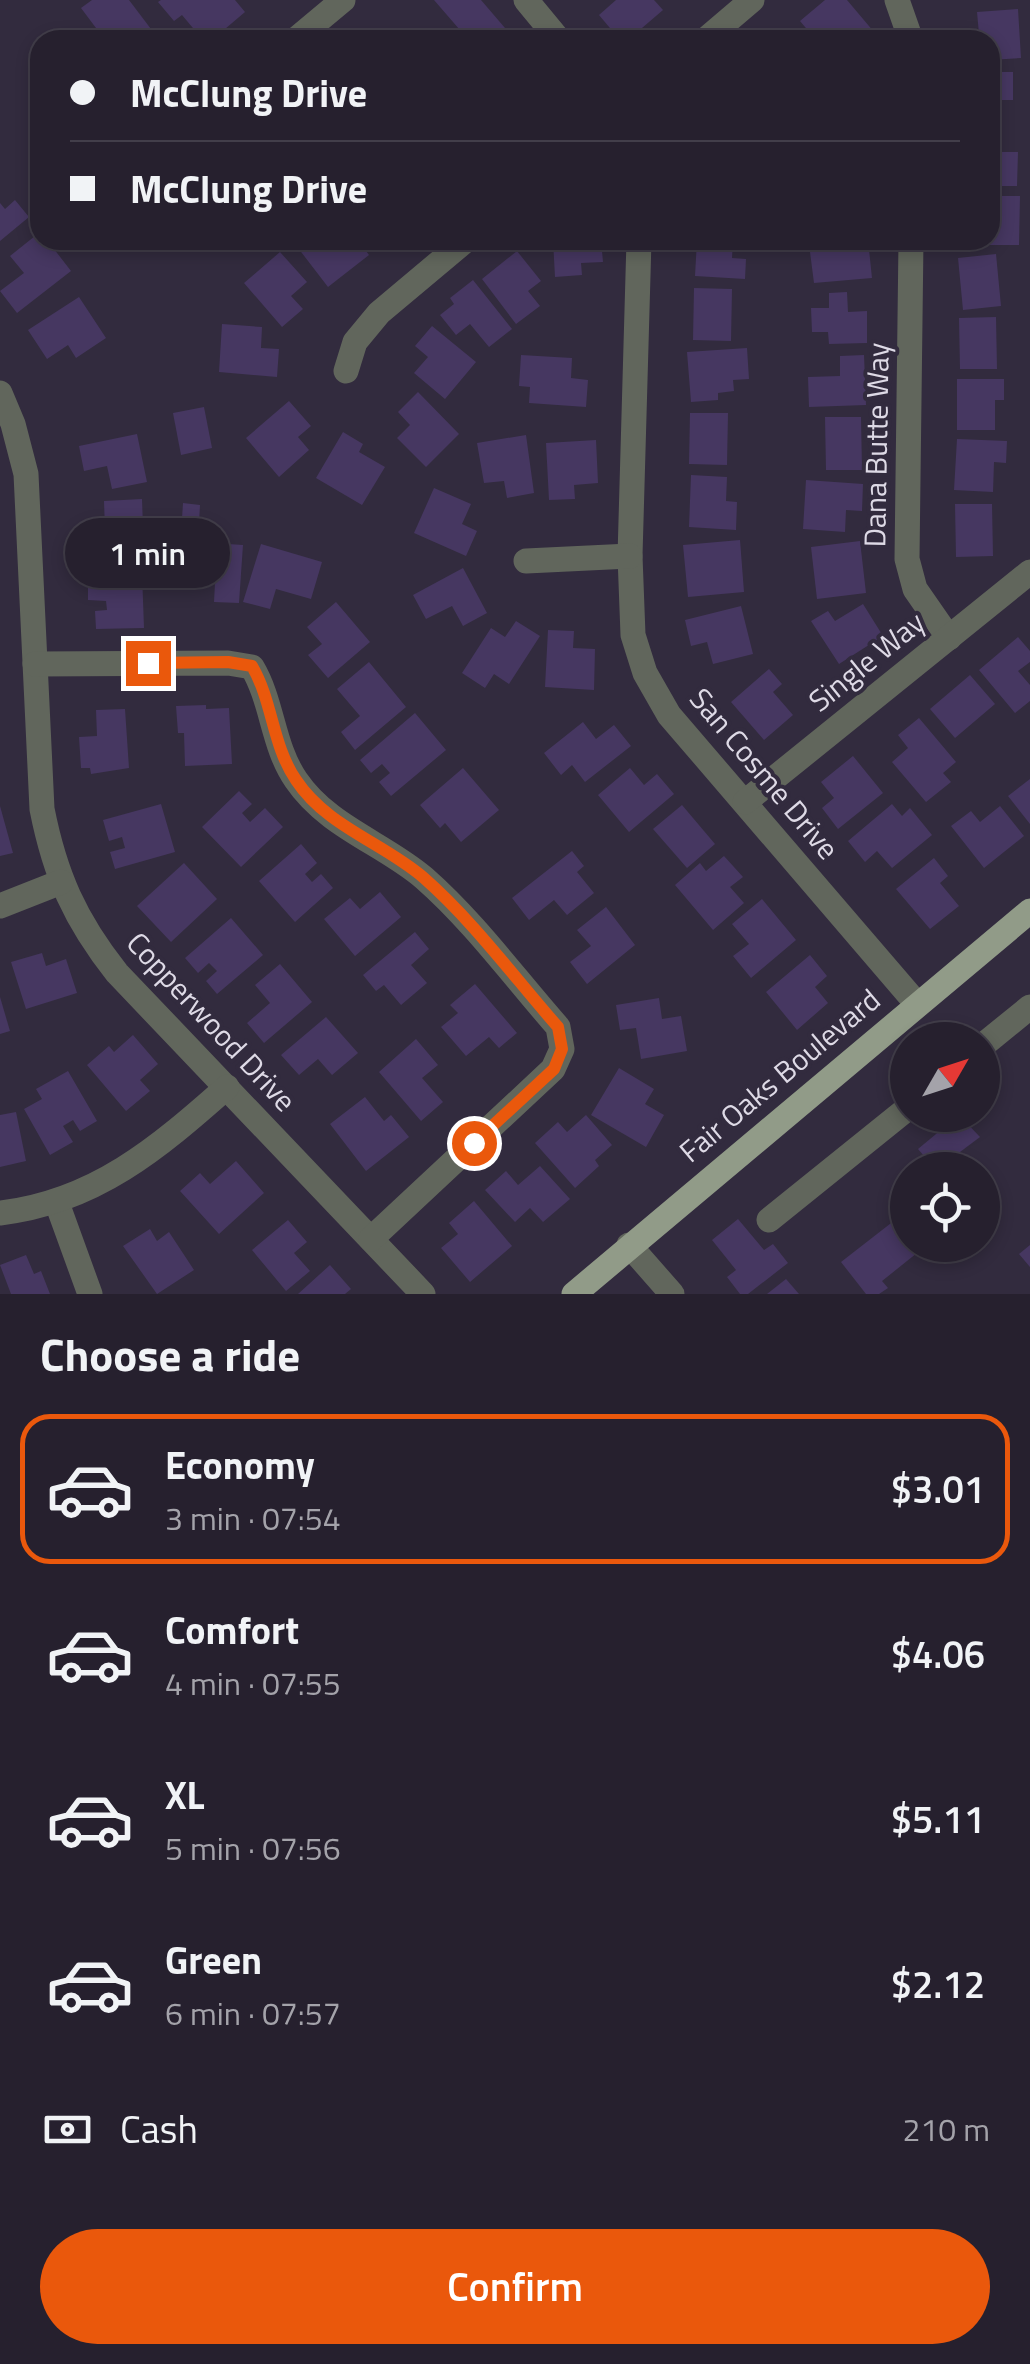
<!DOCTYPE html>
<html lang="en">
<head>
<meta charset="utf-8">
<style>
  :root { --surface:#26202e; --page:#322d3a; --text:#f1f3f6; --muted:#a4a3aa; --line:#423e4a; --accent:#ea580c }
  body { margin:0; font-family:"Titillium Web",sans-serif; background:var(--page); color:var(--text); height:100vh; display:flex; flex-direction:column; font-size:38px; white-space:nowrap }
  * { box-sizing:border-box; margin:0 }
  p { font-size:32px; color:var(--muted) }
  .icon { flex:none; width:55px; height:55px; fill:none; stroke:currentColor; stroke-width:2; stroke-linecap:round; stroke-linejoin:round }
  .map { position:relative; height:1294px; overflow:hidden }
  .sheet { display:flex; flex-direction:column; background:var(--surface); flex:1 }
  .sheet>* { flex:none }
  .banner { position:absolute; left:30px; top:30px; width:970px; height:220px; border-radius:30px; box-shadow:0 5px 15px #0003,0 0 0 2px var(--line); display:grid; align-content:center; height:220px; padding:0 40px; background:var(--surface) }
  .needle { width:65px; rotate:51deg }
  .buttons { position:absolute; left:890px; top:1022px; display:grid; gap:20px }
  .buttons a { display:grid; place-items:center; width:110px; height:110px; border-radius:50%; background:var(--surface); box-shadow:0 5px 15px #0003,0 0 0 2px var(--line); font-size:50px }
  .end { position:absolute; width:45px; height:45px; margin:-22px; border:12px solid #ea580c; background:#fff; box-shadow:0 0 0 5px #fff }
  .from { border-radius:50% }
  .bubble { position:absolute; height:70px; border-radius:35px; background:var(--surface); box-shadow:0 5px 15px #0003,0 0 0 2px var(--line); font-size:32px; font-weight:600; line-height:70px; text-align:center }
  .banner b { display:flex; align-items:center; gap:35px; height:95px; font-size:38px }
  .banner b+b { border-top:2px solid var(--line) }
  .banner i { width:25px; height:25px; background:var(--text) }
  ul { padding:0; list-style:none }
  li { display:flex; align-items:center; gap:30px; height:150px; margin:0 20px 15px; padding:0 20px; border:5px solid transparent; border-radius:30px }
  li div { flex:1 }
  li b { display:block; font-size:38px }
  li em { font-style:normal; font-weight:600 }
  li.on { border-color:var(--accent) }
  li>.icon { width:90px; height:90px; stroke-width:1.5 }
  h2 { padding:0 40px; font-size:45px; line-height:120px }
  .pay { display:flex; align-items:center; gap:25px; height:110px; padding:0 40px; font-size:38px }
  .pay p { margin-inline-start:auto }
  .cta { display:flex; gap:20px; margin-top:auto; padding:20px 40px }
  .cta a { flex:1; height:115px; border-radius:60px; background:var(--accent); color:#fff; font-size:40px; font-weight:600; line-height:115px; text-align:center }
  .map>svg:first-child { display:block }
  .building { fill:#463761 }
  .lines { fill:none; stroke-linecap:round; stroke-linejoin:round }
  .minor { stroke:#61665c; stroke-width:25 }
  .major { stroke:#919b88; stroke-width:25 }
  .route { stroke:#ea580c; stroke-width:12 }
  .labels { text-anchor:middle; stroke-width:8; stroke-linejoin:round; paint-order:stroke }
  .street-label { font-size:30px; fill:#dedae6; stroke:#322b3e }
</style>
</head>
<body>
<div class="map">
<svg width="1030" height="1294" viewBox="0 0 1030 1294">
  <rect width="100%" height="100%" fill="#322b3e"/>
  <g class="building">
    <path d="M92 0H129L154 33 146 40H105L81 8Z"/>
    <path d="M161 0H235L245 12 212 40H203L182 15 174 21 158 2Z"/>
    <path d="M434 0H481L505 28 490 40H483L474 30 466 37Z"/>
    <path d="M616 0H654L663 10 628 40H620L599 15Z"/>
    <path d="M825 0H847L874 32 864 40H842L832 28 816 40 800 21Z"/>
    <path d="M1018 9 1021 58 990 60V40H964V35L979 34 977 12Z"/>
    <path d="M990 72H1013V100H1002V124H990Z"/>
    <path d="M990 133 1002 134V152H1018L1017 186H990Z"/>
    <path d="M990 196H1020L1019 245H978V240H990Z"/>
    <path d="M15 200 29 217 0 241V203L5 209Z"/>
    <path d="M40 232V240H47L71 271 17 313 0 291 24 273 10 256Z"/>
    <path d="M300 240H319L322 244 326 240H358L369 255 328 287 295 244Z"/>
    <path d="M553 240H601L603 262 581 263 582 275 555 277Z"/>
    <path d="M697 240H733L732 258 746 259 745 279 695 276Z"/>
    <path d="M835 240H868L872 278 814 283 810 252 836 249Z"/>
    <path d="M517 251 541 281 528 291 540 306 516 324 482 279Z"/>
    <path d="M280 252 307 282 291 296 303 309 282 327 244 283Z"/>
    <path d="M996 254 1001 306 963 310 958 258Z"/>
    <path d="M473 280 512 329 489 347 470 324 456 335 440 315 454 304 450 298Z"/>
    <path d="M694 288 732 289 731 341 693 340Z"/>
    <path d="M847 292 848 312 867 311V343L829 344 828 332H812L811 308H829V293Z"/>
    <path d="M79 297 106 338 76 358 68 345 47 359 28 330Z"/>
    <path d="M996 317 997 369H960L959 318Z"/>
    <path d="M222 324 262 327 261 348 279 349 277 377 219 372Z"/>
    <path d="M432 326 476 362 445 399 414 373 428 357 415 346Z"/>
    <path d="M747 348 749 379 733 380 734 391 718 393V400L691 402 687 352Z"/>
    <path d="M521 355 572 358 571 378 588 380 586 407 529 403 530 387 519 386Z"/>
    <path d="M864 355 866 405 809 407 808 377 840 376V356Z"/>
    <path d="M957 379H1004V400H995V430H957Z"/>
    <path d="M418 392 459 434 426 467 397 438 410 425 398 412Z"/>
    <path d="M289 401 311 426 298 437 309 450 279 477 246 438Z"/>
    <path d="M204 407 212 448 181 455 173 413Z"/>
    <path d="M690 413H728L727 465 689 464Z"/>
    <path d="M825 417H861L862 470H826Z"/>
    <path d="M343 432 363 444 359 452 385 467 362 505 316 478Z"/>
    <path d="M137 434 147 482 112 489 107 466 84 471 79 446Z"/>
    <path d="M526 435 534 493 507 498 504 481 484 483 477 443Z"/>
    <path d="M957 439 1007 441 1006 463 994 462 993 492 954 490Z"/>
    <path d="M596 440 598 483 574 485 575 499 549 500 546 443Z"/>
    <path d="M691 475 727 477 726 501 737 502 736 530 689 527Z"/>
    <path d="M806 480 863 484 862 511 846 510 845 532 803 529Z"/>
    <path d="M434 488 471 504 462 524 477 531 466 556 414 533Z"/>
    <path d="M142 499 144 554 88 557 87 531 105 530 104 501Z"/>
    <path d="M183 503 200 505 198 542 243 545 239 603 214 602 215 583 178 580Z"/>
    <path d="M955 504H992L993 556 956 557Z"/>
    <path d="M740 540 744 592 688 597 683 545Z"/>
    <path d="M860 541 866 593 817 599 811 547Z"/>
    <path d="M261 544 322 562 311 599 276 589 270 609 243 602Z"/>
    <path d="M463 568 487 613 463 626 452 606 426 619 413 595Z"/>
    <path d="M142 573 144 628 96 629 95 611 107 610 106 601 88 600V575Z"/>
    <path d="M336 602 370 642 328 678 308 655 322 644 307 627Z"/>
    <path d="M863 604 883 636 839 664 811 621 828 611 835 621Z"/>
    <path d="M741 606 753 654 713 664 707 642 691 646 685 620Z"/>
    <path d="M516 621 540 636 509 684 494 674 485 688 462 673 491 628 505 637Z"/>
    <path d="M548 630 574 631 573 648 595 649 594 690 545 687Z"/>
    <path d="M1018 637 1030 651V662L1018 671 1030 685V701L1015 713 979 670Z"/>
    <path d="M369 662 406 707 355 750 341 732 360 716 337 689Z"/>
    <path d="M769 669 782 684 773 692 793 715 764 740 731 702Z"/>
    <path d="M970 675 995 704 955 738 930 709Z"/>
    <path d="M206 705V709L229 708 232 764 185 766 184 733H178L176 706Z"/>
    <path d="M125 709 129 768 91 774 90 768H81L79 737 97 736 96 710Z"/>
    <path d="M415 713 446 750 391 796 379 782 390 773 382 764 371 773 360 760Z"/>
    <path d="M919 718 956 762 943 773 951 782 926 802 892 762 908 748 898 735Z"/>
    <path d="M583 722 596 739 614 725 631 746 585 782 572 765 561 775 544 753Z"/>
    <path d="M853 756 883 793 838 829 822 808 834 798 821 782Z"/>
    <path d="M463 768 499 810 461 842 445 823 440 828 420 805Z"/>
    <path d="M630 768 644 785 657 774 674 794 629 832 598 795Z"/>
    <path d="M1030 779V824L1008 796Z"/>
    <path d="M239 791 252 804 242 813 250 822 265 808 283 827 241 867 202 827Z"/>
    <path d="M161 804 175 852 115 869 110 852 125 848 122 837 109 841 103 820Z"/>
    <path d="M892 804 902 816 910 808 932 835 892 868 877 851 865 862 848 841Z"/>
    <path d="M682 805 715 844 687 868 653 829Z"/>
    <path d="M0 806 13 853 0 856Z"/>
    <path d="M1000 806 1024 836 984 868 951 826 971 811 980 822Z"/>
    <path d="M301 844 317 863 305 874 312 882 321 874 333 888 295 922 259 881Z"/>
    <path d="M572 851 584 866 577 872 594 893 567 915 554 900 529 920 512 898Z"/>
    <path d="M724 856 743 877 730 887 744 903 713 930 675 885 700 863 706 871Z"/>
    <path d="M934 858 948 876 940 883 959 906 930 929 896 889Z"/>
    <path d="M184 863 217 899 171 942 137 906Z"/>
    <path d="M380 892 401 917 355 956 324 919 350 898 360 909Z"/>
    <path d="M762 899 796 940 751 978 733 956 749 944 732 924Z"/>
    <path d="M606 907 635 945 587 984 570 962 591 946 577 930Z"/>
    <path d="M231 918 263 955 217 994 206 981 217 971 209 963 198 973 185 958Z"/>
    <path d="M415 932 429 949 411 965 427 983 401 1005 384 985 376 991 363 975Z"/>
    <path d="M42 953 46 966 66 959 77 993 26 1009 11 962Z"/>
    <path d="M810 955 827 976 815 987 828 1003 797 1030 766 992Z"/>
    <path d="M280 964 312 1002 264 1043 247 1023 270 1003 255 985Z"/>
    <path d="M475 984 517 1033 499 1048 489 1037 466 1056 441 1027 458 1013 450 1005Z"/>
    <path d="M0 997 10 1031 0 1034Z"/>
    <path d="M659 998 662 1019 681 1016 687 1051 641 1059 636 1028 620 1030 616 1005Z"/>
    <path d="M326 1017 358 1053 332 1075 318 1059 299 1075 281 1055Z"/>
    <path d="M133 1035 158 1064 140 1080 150 1091 126 1111 87 1065 109 1046 114 1052Z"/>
    <path d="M416 1039 438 1065 422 1078 443 1102 421 1121 379 1072Z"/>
    <path d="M619 1068 654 1089 645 1104 664 1115 646 1147 591 1115Z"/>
    <path d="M68 1071 97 1121 80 1131 73 1120 63 1126 73 1142 50 1155 24 1109 42 1099 36 1089Z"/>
    <path d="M365 1097 384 1121 391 1115 409 1137 366 1171 330 1124Z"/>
    <path d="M16 1112 26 1161 0 1167V1115Z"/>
    <path d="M586 1115 612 1145 595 1160 599 1166 575 1188 535 1143 558 1122 567 1132Z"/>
    <path d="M959 1115 980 1137 936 1170 918 1149Z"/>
    <path d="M236 1161 264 1193 219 1234 180 1191 200 1173 210 1184Z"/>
    <path d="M540 1166 570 1199 543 1222 530 1208 515 1222 485 1190 506 1171 518 1185Z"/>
    <path d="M474 1201 512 1246 470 1282 441 1248 458 1234 449 1223Z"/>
    <path d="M904 1213 908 1218V1245L917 1253 882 1281 888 1288 879 1294H866L841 1262Z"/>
    <path d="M738 1219 764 1250 773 1244 788 1263 748 1294H740L727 1277 736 1270 712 1240Z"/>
    <path d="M288 1220 307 1242 294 1253 310 1271 286 1291 252 1250Z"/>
    <path d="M150 1229 157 1241 169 1232 194 1270 157 1294 123 1246Z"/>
    <path d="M1030 1245V1267L1019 1254Z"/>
    <path d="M26 1255 34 1274 41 1271 50 1294H11L0 1265Z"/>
    <path d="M330 1265 351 1289 345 1294H298Z"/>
    <path d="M786 1279 799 1294H767Z"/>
  </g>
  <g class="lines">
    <g class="minor">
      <path d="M526 0 559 40"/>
      <path d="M897 0 911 40"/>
      <path d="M295 40 343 0"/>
      <path d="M705 40 752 0"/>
      <path d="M639 240 630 556 633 635 645 673 669 715 917 1004"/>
      <path d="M911 240 907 559 915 589 949 638"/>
      <path d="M346 371 355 342 379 313 466 240"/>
      <path d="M0 393 13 424 26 474 42 809C55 875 75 920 117 973L423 1294"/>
      <path d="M526 561 630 556"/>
      <path d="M35 664 228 663 252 667C273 702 272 745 296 780 328 827 383 843 424 878 474 922 514 977 558 1027L562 1049 553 1069 371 1239"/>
      <path d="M745 802 1030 572"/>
      <path d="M0 906 61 882"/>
      <path d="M982 1046 1030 1007"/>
      <path d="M57 1203 90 1294"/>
      <path d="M0 1213C95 1202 158 1148 227 1087"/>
      <path d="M769 1220 908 1108"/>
      <path d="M629 1245 672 1294"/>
    </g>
    <path class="major" d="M574 1294 1030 911"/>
  </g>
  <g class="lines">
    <path class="route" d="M148 663 228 662 252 666C273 702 272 745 296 780 327 827 384 843 424 878 474 922 514 977 558 1027L562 1049 554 1069 474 1143"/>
  </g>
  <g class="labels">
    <g class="street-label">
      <text transform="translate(877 445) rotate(-89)" y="10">Dana Butte Way</text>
      <text transform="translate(867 662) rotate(-39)" y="10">Single Way</text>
      <text transform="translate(764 774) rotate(50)" y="10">San Cosme Drive</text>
      <text transform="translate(211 1022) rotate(47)" y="10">Copperwood Drive</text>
      <text transform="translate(780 1076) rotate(-40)" y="10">Fair Oaks Boulevard</text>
    </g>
  </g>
</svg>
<div class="buttons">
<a><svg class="needle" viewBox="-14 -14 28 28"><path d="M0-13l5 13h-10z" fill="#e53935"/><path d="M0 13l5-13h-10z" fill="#a4a3aa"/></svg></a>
<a><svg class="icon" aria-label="locate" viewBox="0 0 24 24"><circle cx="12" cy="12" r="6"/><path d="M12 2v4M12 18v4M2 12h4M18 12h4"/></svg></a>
</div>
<i class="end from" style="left:474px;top:1143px"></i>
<i class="end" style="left:148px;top:663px"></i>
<div class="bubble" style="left:65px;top:518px;width:165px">1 min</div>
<div class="banner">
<b><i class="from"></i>McClung Drive</b>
<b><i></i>McClung Drive</b>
</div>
</div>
<section class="sheet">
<h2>Choose a ride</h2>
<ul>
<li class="on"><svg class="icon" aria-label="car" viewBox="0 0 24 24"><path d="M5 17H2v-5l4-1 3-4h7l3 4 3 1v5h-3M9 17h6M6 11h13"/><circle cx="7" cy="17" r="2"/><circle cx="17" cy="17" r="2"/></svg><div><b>Economy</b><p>3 min · 07:54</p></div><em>$3.01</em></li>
<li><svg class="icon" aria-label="car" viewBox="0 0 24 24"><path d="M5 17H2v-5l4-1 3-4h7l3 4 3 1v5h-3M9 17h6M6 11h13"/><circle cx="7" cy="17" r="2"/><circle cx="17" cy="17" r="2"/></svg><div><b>Comfort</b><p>4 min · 07:55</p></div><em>$4.06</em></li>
<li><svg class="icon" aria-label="car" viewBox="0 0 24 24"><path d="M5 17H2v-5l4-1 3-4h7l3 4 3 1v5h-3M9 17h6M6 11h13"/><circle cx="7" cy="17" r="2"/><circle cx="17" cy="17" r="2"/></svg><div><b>XL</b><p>5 min · 07:56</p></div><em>$5.11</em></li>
<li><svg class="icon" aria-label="car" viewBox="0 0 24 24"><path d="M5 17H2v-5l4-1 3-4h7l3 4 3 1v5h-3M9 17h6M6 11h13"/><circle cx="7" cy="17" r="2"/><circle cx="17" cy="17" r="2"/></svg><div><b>Green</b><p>6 min · 07:57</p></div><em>$2.12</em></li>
</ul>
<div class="pay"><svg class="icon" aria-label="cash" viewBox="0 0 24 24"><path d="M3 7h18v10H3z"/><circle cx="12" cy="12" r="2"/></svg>Cash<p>210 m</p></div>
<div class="cta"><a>Confirm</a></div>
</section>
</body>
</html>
